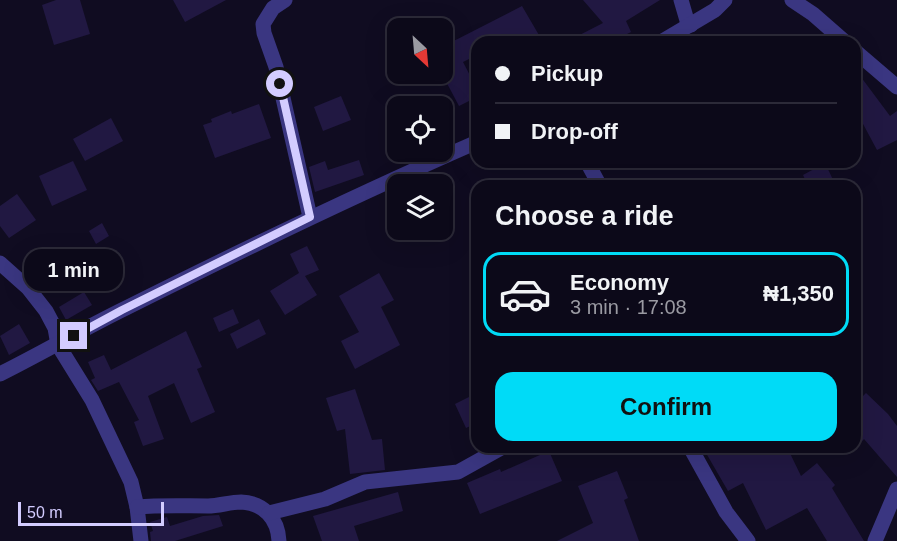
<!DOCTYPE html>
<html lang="en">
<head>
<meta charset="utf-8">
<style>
  :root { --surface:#0c0919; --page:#151222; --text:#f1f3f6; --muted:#9a9aa2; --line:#2c2a38; --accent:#00dbf7 }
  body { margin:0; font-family:Helvetica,sans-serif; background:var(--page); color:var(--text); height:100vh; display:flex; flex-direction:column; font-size:22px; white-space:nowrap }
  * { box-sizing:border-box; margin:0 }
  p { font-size:20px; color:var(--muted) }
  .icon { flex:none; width:33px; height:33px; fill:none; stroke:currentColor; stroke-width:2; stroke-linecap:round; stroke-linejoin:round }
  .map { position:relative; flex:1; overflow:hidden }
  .panel { position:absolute; left:471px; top:180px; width:390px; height:273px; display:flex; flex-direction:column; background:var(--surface); border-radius:18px; box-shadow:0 6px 24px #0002,0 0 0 2px var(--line) }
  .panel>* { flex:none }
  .top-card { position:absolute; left:471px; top:36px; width:390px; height:132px; border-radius:18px; box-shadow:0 6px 24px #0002,0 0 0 2px var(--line); display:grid; align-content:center; height:132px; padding:0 24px; background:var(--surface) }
  .needle { width:39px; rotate:154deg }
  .controls { position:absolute; left:387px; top:18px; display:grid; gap:12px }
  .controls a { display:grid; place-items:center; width:66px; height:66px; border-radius:12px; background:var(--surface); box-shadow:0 6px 24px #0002,0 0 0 2px var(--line); font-size:30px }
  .scale { position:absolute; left:18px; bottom:15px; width:146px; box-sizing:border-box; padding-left:6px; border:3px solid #d3ccff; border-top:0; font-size:16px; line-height:21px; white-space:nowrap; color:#d3ccff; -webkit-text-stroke:4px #100c21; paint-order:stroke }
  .end { position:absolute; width:27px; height:27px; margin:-14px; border:8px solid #d3ccff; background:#111; box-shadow:0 0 0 3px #111 }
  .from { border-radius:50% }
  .bubble { position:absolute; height:42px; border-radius:18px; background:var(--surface); box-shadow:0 6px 24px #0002,0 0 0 2px var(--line); font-size:20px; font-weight:800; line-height:42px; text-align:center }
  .top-card b { display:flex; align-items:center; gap:21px; height:57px; font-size:22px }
  .top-card b+b { border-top:2px solid var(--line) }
  .top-card i { width:15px; height:15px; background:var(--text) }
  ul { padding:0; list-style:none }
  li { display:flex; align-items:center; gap:18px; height:84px; margin:0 12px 9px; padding:0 12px; border:3px solid transparent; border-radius:18px }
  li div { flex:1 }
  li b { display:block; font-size:22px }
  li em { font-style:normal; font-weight:800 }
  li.on { border-color:var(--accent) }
  li>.icon { width:54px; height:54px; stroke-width:1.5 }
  h2 { padding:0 24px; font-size:27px; line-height:72px }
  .action { display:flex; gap:12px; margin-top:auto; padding:12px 24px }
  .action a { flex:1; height:69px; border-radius:18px; background:var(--accent); color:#111; font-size:24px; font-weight:800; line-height:69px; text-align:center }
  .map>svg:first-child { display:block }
  .building { fill:#211842 }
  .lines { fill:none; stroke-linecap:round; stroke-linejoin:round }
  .minor { stroke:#3a3681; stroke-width:15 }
  .route { stroke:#d3ccff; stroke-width:8 }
</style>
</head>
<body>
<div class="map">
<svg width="897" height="541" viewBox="0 0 897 541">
  <rect width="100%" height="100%" fill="#100c21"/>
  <g class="building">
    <path d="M56 0H80L90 34 54 45 42 5Z"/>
    <path d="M173 0H226L185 22Z"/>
    <path d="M583 0H660L626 21 631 32 611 42H566L603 23Z"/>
    <path d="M522 6 543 42H477V55L463 62 477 89V97L459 106 442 74V47Z"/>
    <path d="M855 69 890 116 897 111V140L877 150 855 109Z"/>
    <path d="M341 96 351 120 323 131 314 107Z"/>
    <path d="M259 104 271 138 215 158 203 125 212 122 211 119 231 111 232 114Z"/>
    <path d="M111 118 123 141 85 161 73 139Z"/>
    <path d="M359 160 364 175 315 192 309 167 325 161 328 170Z"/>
    <path d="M73 161 87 190 52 206 39 176Z"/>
    <path d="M825 163 836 186H808L803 175Z"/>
    <path d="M17 194 36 220 9 238 0 226V206Z"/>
    <path d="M102 223 109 236 96 244 89 231Z"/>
    <path d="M307 246 319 270 305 276 317 295 285 315 270 291 299 273 290 254Z"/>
    <path d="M379 273 394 300 381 307 400 345 355 369 341 341 359 332 339 296Z"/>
    <path d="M84 292 92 305 66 320 59 307Z"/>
    <path d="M233 309 239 323 219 332 213 318Z"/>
    <path d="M259 319 266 334 237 349 230 334Z"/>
    <path d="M19 324 30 343 9 355 0 336Z"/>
    <path d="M186 331 202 367 197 369 215 412 191 423 174 383 148 396 164 439 143 446 134 422 139 420 119 382 98 391 91 380 95 378 88 362 104 355 111 370Z"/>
    <path d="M355 389 372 440 382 439 385 470 350 474 345 429 337 431 326 398Z"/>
    <path d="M477 393V423L466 428 455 404Z"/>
    <path d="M866 393 888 414 897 426V477L864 439 855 449V404Z"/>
    <path d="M716 447H787L801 476 817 463 835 485 832 488 864 541H827L807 508 766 530 743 483 728 491 706 453Z"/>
    <path d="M549 451 562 481 480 514 467 483 500 469 501 472Z"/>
    <path d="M617 471 628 498 624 500 639 541H557L593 523 578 486Z"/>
    <path d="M398 492 403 511 354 526 359 541H322L313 516Z"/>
    <path d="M219 515 223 526 175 541H151L150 532 153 531 150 522 167 517 170 526 203 516Z"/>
  </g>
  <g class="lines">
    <g class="minor">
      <path d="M285 0 273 8 263 24 264 33 276 67 310 217"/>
      <path d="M681 0 688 24 691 25"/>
      <path d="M792 0 813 14 845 42"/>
      <path d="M661 42 715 10 725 0"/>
      <path d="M855 51 897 87"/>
      <path d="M587 162 600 186"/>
      <path d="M0 263 28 288 46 311 55 328 58 345 92 400 131 482 137 507 141 541"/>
      <path d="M0 374C42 353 83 329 126 308 242 250 358 194 477 142"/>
      <path d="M690 447 726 512 748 541"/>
      <path d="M137 507C161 505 184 506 208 506 219 506 230 502 241 502 264 503 278 519 279 541"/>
      <path d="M269 513 325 499 365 482 458 472 503 447"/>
      <path d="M875 541 897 489"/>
    </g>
  </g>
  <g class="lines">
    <path class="route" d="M74 336 122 310 310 217 280 84"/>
  </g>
</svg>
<div class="controls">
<a><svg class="needle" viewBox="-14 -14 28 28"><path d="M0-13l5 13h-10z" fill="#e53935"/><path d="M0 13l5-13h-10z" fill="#9a9aa2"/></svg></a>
<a><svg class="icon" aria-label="locate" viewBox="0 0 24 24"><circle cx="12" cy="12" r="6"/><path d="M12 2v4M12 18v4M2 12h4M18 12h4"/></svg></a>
<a><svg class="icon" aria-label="layers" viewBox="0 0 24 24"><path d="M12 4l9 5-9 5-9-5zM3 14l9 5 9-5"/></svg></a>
</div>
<div class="scale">50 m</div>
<i class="end from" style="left:280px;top:84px"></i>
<i class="end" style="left:74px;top:336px"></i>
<div class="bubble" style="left:24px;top:249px;width:99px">1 min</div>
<div class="top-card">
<b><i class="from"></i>Pickup</b>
<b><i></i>Drop-off</b>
</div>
<section class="panel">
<h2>Choose a ride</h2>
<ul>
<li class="on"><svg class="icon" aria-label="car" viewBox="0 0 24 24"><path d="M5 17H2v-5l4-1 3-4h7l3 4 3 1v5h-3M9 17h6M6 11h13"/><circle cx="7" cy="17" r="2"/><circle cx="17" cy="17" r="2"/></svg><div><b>Economy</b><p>3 min · 17:08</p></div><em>₦1,350</em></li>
</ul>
<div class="action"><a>Confirm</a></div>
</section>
</div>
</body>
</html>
